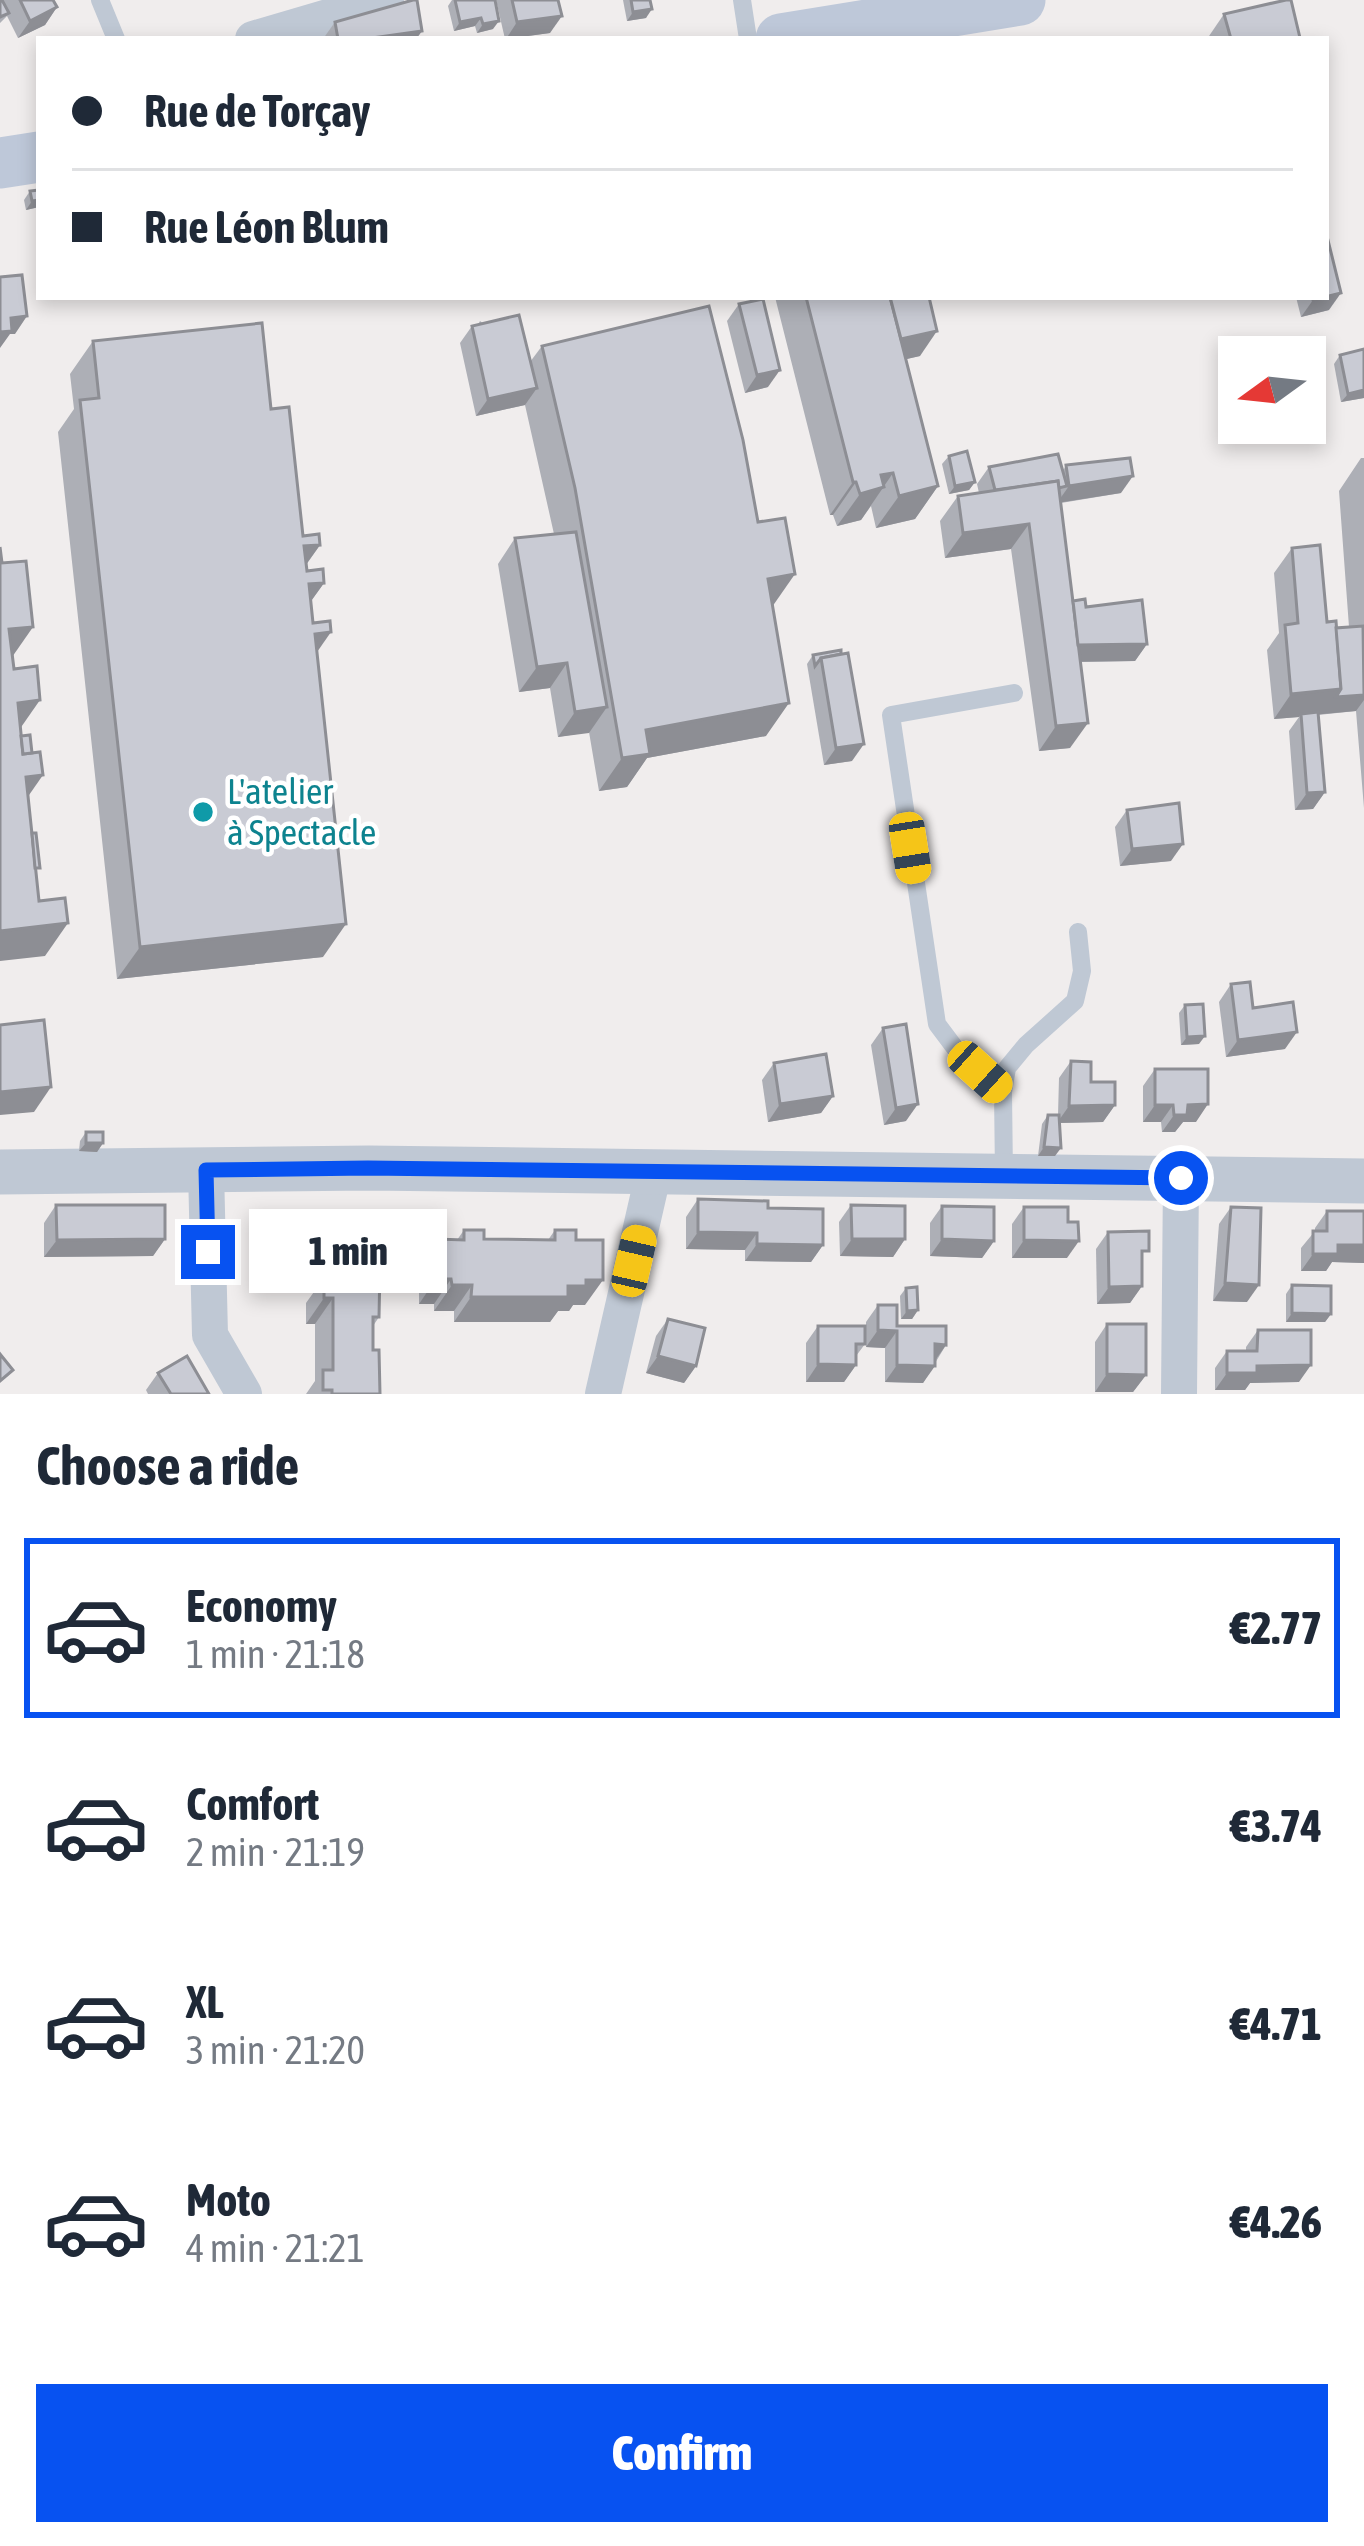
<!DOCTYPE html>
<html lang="en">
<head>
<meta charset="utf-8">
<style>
  :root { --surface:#fff; --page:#f6f6f7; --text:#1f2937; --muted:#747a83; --line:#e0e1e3; --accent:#0752f1 }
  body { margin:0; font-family:"Asap Condensed",sans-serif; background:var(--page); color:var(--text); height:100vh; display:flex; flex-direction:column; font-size:45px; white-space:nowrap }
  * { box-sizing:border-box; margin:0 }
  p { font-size:39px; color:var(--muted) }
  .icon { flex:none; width:66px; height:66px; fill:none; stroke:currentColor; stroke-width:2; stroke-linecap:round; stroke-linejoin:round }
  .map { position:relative; height:1394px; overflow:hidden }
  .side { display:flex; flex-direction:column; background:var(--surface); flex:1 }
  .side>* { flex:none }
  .banner { position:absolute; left:36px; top:36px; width:1293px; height:264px; border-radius:0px; box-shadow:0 6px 18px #0003; display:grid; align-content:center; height:264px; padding:0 36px; background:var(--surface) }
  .needle { width:78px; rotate:255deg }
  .controls { position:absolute; left:1218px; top:336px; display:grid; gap:24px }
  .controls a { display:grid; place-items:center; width:108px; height:108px; border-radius:0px; background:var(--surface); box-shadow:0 6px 18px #0003; font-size:60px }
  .end { position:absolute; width:54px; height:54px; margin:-27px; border:15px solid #0752f1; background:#fff; box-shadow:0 0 0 6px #fff }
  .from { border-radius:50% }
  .bubble { position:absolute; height:84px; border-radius:0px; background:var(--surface); box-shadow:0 6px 18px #0003; font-size:39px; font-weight:800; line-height:84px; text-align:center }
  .car { position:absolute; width:36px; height:72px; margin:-36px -18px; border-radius:15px; box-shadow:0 0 9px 3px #0007; background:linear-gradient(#f5c518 24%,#345 0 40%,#f5c518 0 76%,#345 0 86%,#f5c518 0) }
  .banner b { display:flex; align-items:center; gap:42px; height:114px; font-size:45px }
  .banner b+b { border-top:3px solid var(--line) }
  .banner i { width:30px; height:30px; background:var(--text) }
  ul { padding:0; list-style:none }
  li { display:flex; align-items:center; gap:36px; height:180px; margin:0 24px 18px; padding:0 12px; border:6px solid transparent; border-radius:0px }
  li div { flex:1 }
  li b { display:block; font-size:45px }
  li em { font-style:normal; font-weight:800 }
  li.active { border-color:var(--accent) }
  li>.icon { width:108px; height:108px; stroke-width:1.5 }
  h2 { padding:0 36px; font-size:54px; line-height:144px }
  .action { display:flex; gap:24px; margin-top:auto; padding:24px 36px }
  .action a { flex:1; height:138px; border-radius:0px; background:var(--accent); color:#fff; font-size:48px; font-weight:800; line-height:138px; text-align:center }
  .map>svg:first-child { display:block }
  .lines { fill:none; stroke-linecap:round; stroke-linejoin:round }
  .service { stroke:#bfc8d4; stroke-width:18 }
  .minor { stroke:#bfc8d4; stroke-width:36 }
  .tertiary { stroke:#bfc8d4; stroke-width:45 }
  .secondary { stroke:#bec8d9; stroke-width:51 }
  .wall { fill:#adafb6 }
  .shaded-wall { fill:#8d8e94 }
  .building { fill:#c9cbd4; stroke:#8d8e94; stroke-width:3 }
  .route { stroke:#0752f1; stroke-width:15 }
  .culture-dot { fill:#0f9aa8; stroke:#fff; stroke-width:4.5 }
  .labels { text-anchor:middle; stroke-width:9; stroke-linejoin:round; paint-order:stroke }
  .culture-label { font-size:36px; fill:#0d838f; stroke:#fff; text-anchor:start }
</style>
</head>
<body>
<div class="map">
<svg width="1364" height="1394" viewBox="0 0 1364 1394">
  <rect width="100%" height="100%" fill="#f0eded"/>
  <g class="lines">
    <g class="service">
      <path d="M100 0 116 39"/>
      <path d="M742 0 748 39"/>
      <path d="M1003 1092 1007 1068 1026 1045 1075 1001 1082 971 1078 932"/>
      <path d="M1004 1176 1003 1092 958 1052 937 1024 891 715 1014 693"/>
    </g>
    <g class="minor">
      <path d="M253 39 386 0"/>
      <path d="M206 1170 210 1335 244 1394"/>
      <path d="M603 1394 654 1171"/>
      <path d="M1179 1394 1181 1178"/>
    </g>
    <path class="tertiary" d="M0 1172 369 1168 1364 1181"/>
    <g class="secondary">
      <path d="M781 39 1020 0"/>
      <path d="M0 163 39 157"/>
    </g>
  </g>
  <g class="wall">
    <path d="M0 0H53L57 7 45 25 18 38 7 16 0 23Z"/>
    <path d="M452 0H495L493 29 477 33 475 26 454 31 448 6Z"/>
    <path d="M496 0H558L550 33 505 39Z"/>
    <path d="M623 0H650L646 18 627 21Z"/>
    <path d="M1224 14 1300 38 1207 39Z"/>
    <path d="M335 22 422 31 416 39H323Z"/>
    <path d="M30 191 39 207 26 210 24 200Z"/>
    <path d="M775 297H929L920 356 906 359 938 486 915 519 876 528 871 506 861 520 837 526 833 515H830Z"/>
    <path d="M1296 297H1326L1329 310 1301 317Z"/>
    <path d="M739 304 768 387 745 393 727 321Z"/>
    <path d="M480 321 530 362 542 346 772 606 766 736 647 758 627 787 599 791 589 732 558 737 550 688 519 692 498 564 515 538 554 534 525 405 476 416 460 343 472 326 478 325Z"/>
    <path d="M93 341 271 409 303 536 320 545 306 565 307 571 324 583 311 601 323 957 117 979 58 432 74 409 70 374Z"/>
    <path d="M1340 355 1364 398 1341 402 1334 364Z"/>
    <path d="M949 456 975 482 969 490 949 494 942 464Z"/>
    <path d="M1361 458H1364V808L1356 711 1318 715 1325 792 1313 809 1295 810 1289 731 1299 717 1274 719 1267 650 1279 633 1274 573 1292 548 1327 622 1336 628 1349 627 1339 491Z"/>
    <path d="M1066 465 1121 493 1061 503 1073 601 1147 644 1135 661 1081 662 1070 748 1039 751 1011 549 945 558 940 521 958 496 979 493 977 484 989 467 1063 471Z"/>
    <path d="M841 650 852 761 824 765 807 664 813 655Z"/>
    <path d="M1127 810 1171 861 1120 866 1115 827Z"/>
    <path d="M1231 984 1253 1008 1285 1049 1226 1057 1219 1002Z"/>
    <path d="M1185 1005 1199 1044 1181 1045 1179 1013Z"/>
    <path d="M883 1028 906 1121 884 1125 871 1045Z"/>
    <path d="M1071 1061 1115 1105 1103 1122 1060 1123 1055 1156H1038L1042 1124 1048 1115H1058L1059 1078Z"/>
    <path d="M774 1063 833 1096 821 1113 768 1122 762 1080Z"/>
    <path d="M1155 1069 1196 1122H1183L1175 1132H1162L1161 1122H1143V1086Z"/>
    <path d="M86 1132 103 1143 97 1152 79 1151 80 1141Z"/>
    <path d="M698 1199 768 1208 823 1245 811 1262 745 1261V1250L686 1249V1217Z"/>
    <path d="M56 1205 165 1239 153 1256 44 1257V1223Z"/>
    <path d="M851 1205 905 1239 893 1257 840 1256 839 1222Z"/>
    <path d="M942 1206 994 1241 982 1258 930 1256V1223Z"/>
    <path d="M1024 1207 1068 1222 1067 1258H1012V1224Z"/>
    <path d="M1231 1207 1247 1302 1213 1301 1219 1224Z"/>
    <path d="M1327 1211H1364V1263L1332 1262 1326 1271H1301V1248L1315 1231V1228Z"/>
    <path d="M340 1224 378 1250 374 1256 379 1317 373 1326V1350L380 1394H306L315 1381V1324H306V1303L316 1289V1275L323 1266V1249Z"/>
    <path d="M464 1230 484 1239 548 1240 555 1230 585 1305H573L569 1311H558L550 1322H454V1311H434V1304H419V1265L437 1239 457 1240Z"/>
    <path d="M1108 1232 1142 1286 1130 1303 1097 1304 1096 1249Z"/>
    <path d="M1292 1285 1331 1314 1325 1322H1286V1294Z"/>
    <path d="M906 1288 918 1310 912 1319H901L900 1296Z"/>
    <path d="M878 1305 897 1326 946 1345 923 1383 885 1382V1348L866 1347V1322Z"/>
    <path d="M668 1319 696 1366 684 1383 646 1373 656 1336Z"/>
    <path d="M1107 1324 1146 1375 1133 1392H1095V1342Z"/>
    <path d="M818 1326 865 1344 856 1356V1365L844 1382H806V1343Z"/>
    <path d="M1258 1330 1299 1382 1250 1383 1245 1390H1215V1368L1227 1351H1246V1347Z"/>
    <path d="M158 1373 209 1394H148L146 1390Z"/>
  </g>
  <g class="shaded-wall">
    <path d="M57 7 45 25 18 38 30 21Z"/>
    <path d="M652 9 646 18 627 21 633 12Z"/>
    <path d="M562 16 550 33 506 39 517 22Z"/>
    <path d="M481 18 475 26 454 31 460 22Z"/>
    <path d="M499 21 493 29 477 33 483 24Z"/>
    <path d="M422 31 416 39H365Z"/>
    <path d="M39 200V207L26 210 32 201Z"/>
    <path d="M1341 293 1329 310 1301 317 1313 300Z"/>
    <path d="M27 316 15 334H10L0 348V332L11 318Z"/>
    <path d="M937 331 920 356 881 365 899 340Z"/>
    <path d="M780 370 768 387 745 393 757 375Z"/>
    <path d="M537 388 525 405 476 416 488 399Z"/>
    <path d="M1364 390V398L1341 402 1348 394Z"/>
    <path d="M893 473 861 520 837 526 860 494 881 475Z"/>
    <path d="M1133 476 1121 493 1057 503 1069 486Z"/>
    <path d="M853 482H856L833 515H830Z"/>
    <path d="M975 482 969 490 949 494 955 486Z"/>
    <path d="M938 486 915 519 876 528 899 496Z"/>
    <path d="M1029 524 1011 549 945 558 963 533Z"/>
    <path d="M320 545 297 577 304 546Z"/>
    <path d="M795 574 772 607 768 579Z"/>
    <path d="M324 583 301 615 309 584Z"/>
    <path d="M33 627 10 660 9 629Z"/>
    <path d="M331 632 308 665 315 634Z"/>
    <path d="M1147 644 1135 661 1060 662 1072 645Z"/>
    <path d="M567 663 550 688 519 692 537 667Z"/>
    <path d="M1341 689 1364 695V700L1356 711 1301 716V714L1299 717 1274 719 1291 694Z"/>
    <path d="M40 700 17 733 18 703Z"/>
    <path d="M789 703 766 736 647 758 627 787 599 791 622 758 646 730Z"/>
    <path d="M607 707 589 733 558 737 575 712Z"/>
    <path d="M1088 723 1070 748 1039 751 1056 726Z"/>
    <path d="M864 744 852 761 824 765 836 748Z"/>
    <path d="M43 775 20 808 26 777Z"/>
    <path d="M1325 792 1313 809 1295 810 1307 793Z"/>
    <path d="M1183 844 1171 861 1120 866 1132 849Z"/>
    <path d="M68 923 45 956 0 961V931Z"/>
    <path d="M346 924 323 957 117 979 140 947Z"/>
    <path d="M1297 1032 1285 1049 1226 1057 1238 1040Z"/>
    <path d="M1205 1036 1199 1044 1181 1045 1187 1037Z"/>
    <path d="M51 1087 34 1112 0 1115V1092Z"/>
    <path d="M833 1096 821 1113 768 1122 780 1104Z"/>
    <path d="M918 1104 906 1121 884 1125 896 1108Z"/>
    <path d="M1208 1104 1196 1122H1183L1175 1132H1162L1174 1115 1188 1105Z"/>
    <path d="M1115 1105 1103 1122 1057 1123 1069 1106Z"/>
    <path d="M1155 1105H1173L1161 1122H1143Z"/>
    <path d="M86 1143H103L97 1152 79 1151Z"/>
    <path d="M1044 1147 1061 1148 1055 1156H1038Z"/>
    <path d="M698 1232 757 1233 745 1250 686 1249Z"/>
    <path d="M165 1239 153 1256 44 1257 57 1240Z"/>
    <path d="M852 1239H905L893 1257 840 1256Z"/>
    <path d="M942 1239 994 1241 982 1258 930 1256Z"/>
    <path d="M1024 1240 1079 1241 1067 1258H1012Z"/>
    <path d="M757 1244 823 1245 811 1262 745 1261Z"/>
    <path d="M1338 1245H1364V1263L1332 1262 1326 1271H1301L1313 1254Z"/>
    <path d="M436 1279H451L434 1304H419Z"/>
    <path d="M586 1280H603L585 1305H573L569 1311H558L550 1322H454L471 1297 568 1286Z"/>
    <path d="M1225 1283 1259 1285 1247 1302 1213 1301Z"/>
    <path d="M452 1285H472L454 1311H434Z"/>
    <path d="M1142 1286 1130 1303 1097 1304 1109 1287Z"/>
    <path d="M324 1298H333L315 1324H306Z"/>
    <path d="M918 1310 912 1319H901L907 1311Z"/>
    <path d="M1292 1313 1331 1314 1325 1322H1286Z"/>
    <path d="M878 1330 897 1331 885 1348 866 1347Z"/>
    <path d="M935 1344 946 1345 934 1362Z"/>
    <path d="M658 1356 696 1366 684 1383 646 1373Z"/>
    <path d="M818 1364 856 1365 844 1382H806Z"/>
    <path d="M897 1365 935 1366 923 1383 885 1382Z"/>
    <path d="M1311 1365 1299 1382 1250 1383 1245 1390H1215L1227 1373 1257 1366Z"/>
    <path d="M1107 1374 1146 1375 1133 1392H1095Z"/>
  </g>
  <g class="building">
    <path d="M0 0H2L9 13 0 17Z"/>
    <path d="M20 0H53L57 7 30 21Z"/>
    <path d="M413 0H417L422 31 365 39H338L335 22Z"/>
    <path d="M455 0H495L499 21 483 24 481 18 460 22Z"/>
    <path d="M512 0H558L562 16 517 22Z"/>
    <path d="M631 0H650L652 9 633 12Z"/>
    <path d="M1286 0H1291L1300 38 1231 39 1224 14Z"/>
    <path d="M39 190V200L32 201 30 191Z"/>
    <path d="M1326 232 1341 293 1313 300 1312 297H1326Z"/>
    <path d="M22 275 27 316 11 318 12 331 0 332V277Z"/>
    <path d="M806 297H890L938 486 899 496 893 473 881 475 884 487 860 494 856 482H853Z"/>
    <path d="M890 297H929L937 331 901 339Z"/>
    <path d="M763 299 780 370 757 375 739 304Z"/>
    <path d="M709 306 743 440 758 522 785 518 795 574 768 579 789 703 646 730 650 754 622 758 575 488 542 346Z"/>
    <path d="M519 315 537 388 488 399 472 326Z"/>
    <path d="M262 323 271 409 289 407 303 536 319 534 320 545 304 546 307 571 323 569 324 583 309 584 313 623 330 621 331 632 315 634 346 924 140 947 80 400 99 398 93 341Z"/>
    <path d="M1364 349V390L1348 394 1340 355Z"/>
    <path d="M967 451 975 482 955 486 949 456Z"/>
    <path d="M1058 454 1067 486 1059 488 1058 481 995 490 989 467Z"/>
    <path d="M1130 458 1133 476 1069 486 1066 465Z"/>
    <path d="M1058 481 1088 723 1056 726 1029 524 963 533 958 496Z"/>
    <path d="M576 532 607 707 575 712 567 663 537 667 515 538Z"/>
    <path d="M1320 545 1327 622 1336 621 1341 689 1291 694 1285 625 1298 623 1292 548Z"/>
    <path d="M0 547 2 563 26 561 33 627 9 629 14 669 37 666 40 700 18 703 23 754 40 752 43 775 26 777 39 901 65 898 68 923 0 931Z"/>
    <path d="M1085 599 1086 607 1142 600 1147 644 1078 645 1073 601Z"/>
    <path d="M1363 626 1364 695 1336 697 1341 689 1336 628Z"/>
    <path d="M841 650V654L821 658 815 666 813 655Z"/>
    <path d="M848 653 864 744 836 748 821 658Z"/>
    <path d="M1318 712 1325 792 1307 793 1301 714Z"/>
    <path d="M30 735 32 753 23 754 21 736Z"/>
    <path d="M1179 803 1183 844 1132 849 1127 810Z"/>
    <path d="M32 833H36L40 868H35Z"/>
    <path d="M1250 982 1253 1008 1293 1002 1297 1032 1238 1040 1231 984Z"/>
    <path d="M1203 1004 1205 1036 1187 1037 1185 1005Z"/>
    <path d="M44 1020 51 1087 0 1092V1025Z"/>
    <path d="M906 1024 918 1104 896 1108 883 1028Z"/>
    <path d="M826 1054 833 1096 780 1104 774 1063Z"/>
    <path d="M1071 1061 1091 1062V1082H1115V1105L1069 1106Z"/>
    <path d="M1155 1069H1208V1104L1188 1105 1187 1115H1174L1173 1105H1155Z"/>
    <path d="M1048 1115H1059L1061 1148 1044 1147Z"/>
    <rect x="86" y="1132" width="17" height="11"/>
    <path d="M698 1199 768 1201V1208L823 1209V1245L757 1244V1233L698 1232Z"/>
    <path d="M56 1205H165V1239L57 1240Z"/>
    <path d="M851 1205 905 1206V1239H852Z"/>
    <path d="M942 1206 994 1207V1241L942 1239Z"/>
    <path d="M1024 1207H1068V1222H1078L1079 1241 1024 1240Z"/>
    <path d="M1231 1207 1261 1208 1259 1285 1225 1283Z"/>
    <path d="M1327 1211H1364V1245H1338V1254H1313V1231H1327Z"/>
    <path d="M340 1224H378V1250L374 1251V1267H380L379 1317H373V1350H379L380 1394H332V1390H323V1370H333V1298H324V1278H334V1250H340Z"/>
    <path d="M464 1230H484V1239L555 1240V1230H576V1240H603V1280H586V1286H568V1297H471L472 1285H452L451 1279H436L437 1239 464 1240Z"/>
    <path d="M1149 1231V1251H1142V1286L1109 1287 1108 1232Z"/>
    <path d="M1292 1285 1331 1286V1314L1292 1313Z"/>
    <path d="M917 1287 918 1310 907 1311 906 1288Z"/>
    <path d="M878 1305H897V1326H946V1345L935 1344V1366L897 1365V1331L878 1330Z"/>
    <path d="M668 1319 705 1328 696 1366 658 1356Z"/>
    <path d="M1107 1324H1146V1375L1107 1374Z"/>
    <path d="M818 1326H865V1344H856V1365L818 1364Z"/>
    <path d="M1258 1330H1311V1365L1257 1366V1373H1227V1351H1257Z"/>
    <path d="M0 1354 13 1370 0 1381Z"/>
    <path d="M187 1356 209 1394H171L158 1373Z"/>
  </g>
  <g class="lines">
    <path class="route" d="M208 1252 206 1170 368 1168 1181 1178"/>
  </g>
  <circle class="culture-dot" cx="203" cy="812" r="12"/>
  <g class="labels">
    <g class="culture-label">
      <text x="227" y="804">L'atelier<tspan x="227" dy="41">à Spectacle</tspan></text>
    </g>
  </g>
</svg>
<div class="controls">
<a><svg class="needle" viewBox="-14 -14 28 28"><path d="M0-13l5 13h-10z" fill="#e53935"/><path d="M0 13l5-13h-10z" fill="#747a83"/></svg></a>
</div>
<i class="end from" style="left:1181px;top:1178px"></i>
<i class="end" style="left:208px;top:1252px"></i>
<div class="bubble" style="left:249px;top:1209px;width:198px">1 min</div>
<i class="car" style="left:910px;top:848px;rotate:171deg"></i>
<i class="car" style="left:980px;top:1072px;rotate:132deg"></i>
<i class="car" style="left:634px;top:1261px;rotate:13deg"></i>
<div class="banner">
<b><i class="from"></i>Rue de Torçay</b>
<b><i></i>Rue Léon Blum</b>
</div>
</div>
<section class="side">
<h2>Choose a ride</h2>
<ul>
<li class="active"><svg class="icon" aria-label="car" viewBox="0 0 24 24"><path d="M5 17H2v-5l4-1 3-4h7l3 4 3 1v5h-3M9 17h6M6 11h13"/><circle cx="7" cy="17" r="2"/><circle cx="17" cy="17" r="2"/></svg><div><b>Economy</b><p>1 min · 21:18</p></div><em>€2.77</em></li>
<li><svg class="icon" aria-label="car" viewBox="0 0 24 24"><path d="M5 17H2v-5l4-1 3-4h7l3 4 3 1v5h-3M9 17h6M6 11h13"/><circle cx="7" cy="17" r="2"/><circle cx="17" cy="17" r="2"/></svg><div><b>Comfort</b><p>2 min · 21:19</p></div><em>€3.74</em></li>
<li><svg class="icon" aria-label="car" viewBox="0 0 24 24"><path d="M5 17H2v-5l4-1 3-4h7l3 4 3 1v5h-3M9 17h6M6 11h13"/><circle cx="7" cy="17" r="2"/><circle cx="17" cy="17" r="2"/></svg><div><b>XL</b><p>3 min · 21:20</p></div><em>€4.71</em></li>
<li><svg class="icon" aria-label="car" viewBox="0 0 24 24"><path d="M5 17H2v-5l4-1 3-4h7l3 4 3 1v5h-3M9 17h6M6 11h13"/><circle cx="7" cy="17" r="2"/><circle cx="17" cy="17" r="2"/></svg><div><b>Moto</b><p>4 min · 21:21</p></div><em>€4.26</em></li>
</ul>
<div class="action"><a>Confirm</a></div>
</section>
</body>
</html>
